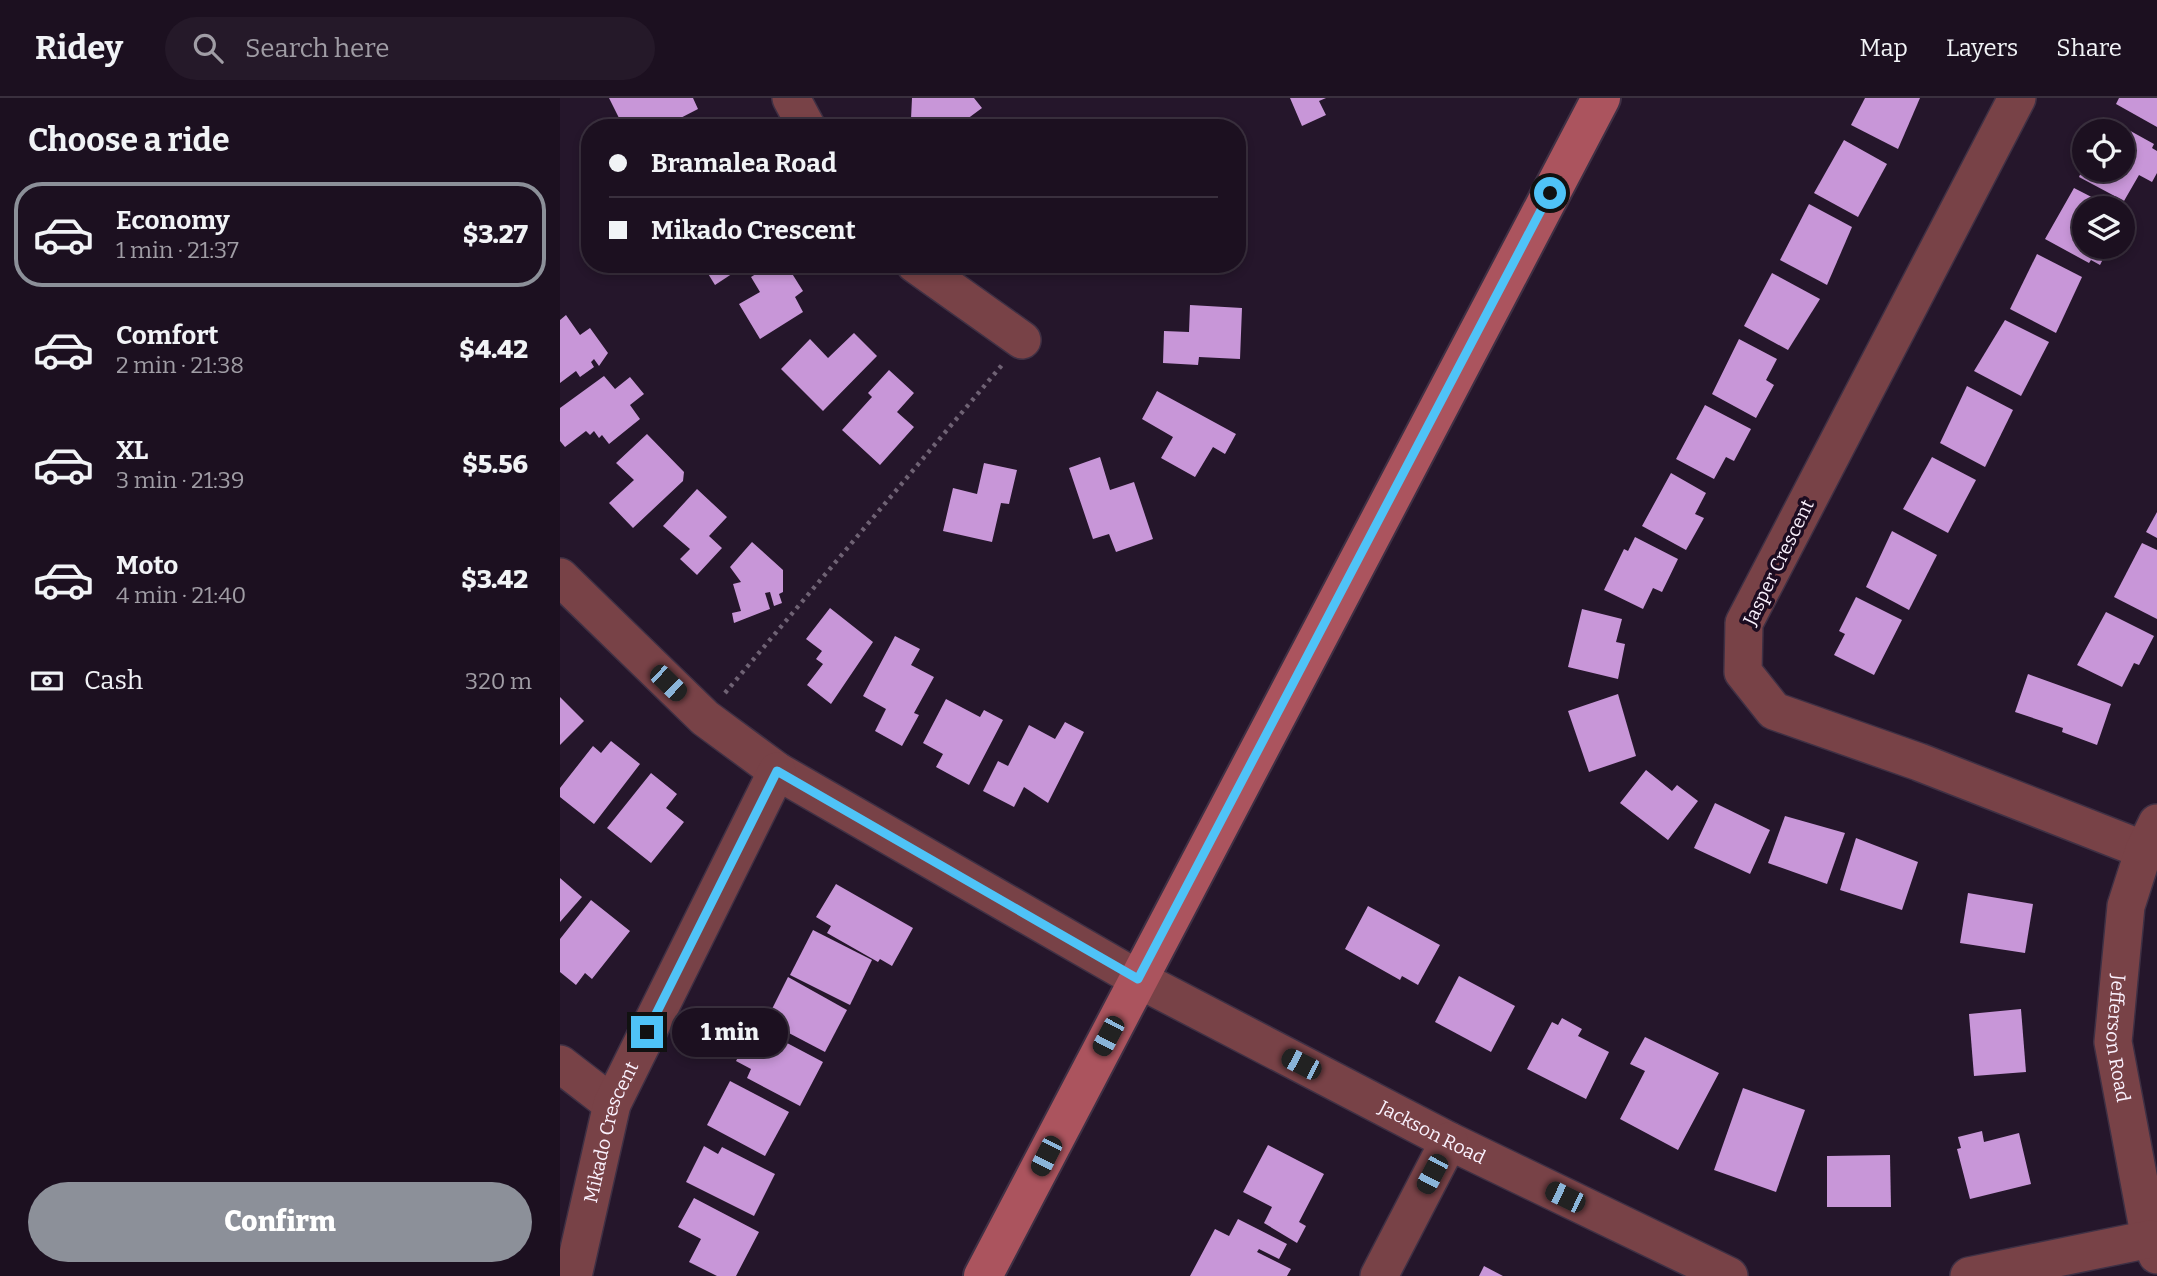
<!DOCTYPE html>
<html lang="en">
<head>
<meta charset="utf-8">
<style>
  :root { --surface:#1c1020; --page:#251929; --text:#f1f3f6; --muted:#a09da5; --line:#3a303e; --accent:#8c9099 }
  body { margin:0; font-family:Bitter,serif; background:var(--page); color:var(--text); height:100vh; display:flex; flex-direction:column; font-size:26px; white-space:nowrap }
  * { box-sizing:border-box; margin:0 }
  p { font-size:23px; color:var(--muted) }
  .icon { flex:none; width:38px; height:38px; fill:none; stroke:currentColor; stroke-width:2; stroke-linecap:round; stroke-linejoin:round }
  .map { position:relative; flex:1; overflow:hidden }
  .side { display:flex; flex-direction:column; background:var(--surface); width:560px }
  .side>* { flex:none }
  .banner { position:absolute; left:21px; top:21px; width:665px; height:154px; border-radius:28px; box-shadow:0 4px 10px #0003,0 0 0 2px var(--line); display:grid; align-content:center; height:154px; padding:0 28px; background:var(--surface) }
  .tools { position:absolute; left:1512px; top:21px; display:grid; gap:14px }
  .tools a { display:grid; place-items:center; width:63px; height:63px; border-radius:50%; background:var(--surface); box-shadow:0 4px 10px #0003,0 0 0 2px var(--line); font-size:35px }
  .end { position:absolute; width:32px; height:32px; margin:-16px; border:9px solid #4fc3f7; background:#111; box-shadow:0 0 0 4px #111 }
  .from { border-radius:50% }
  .bubble { position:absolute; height:49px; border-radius:24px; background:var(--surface); box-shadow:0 4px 10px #0003,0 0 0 2px var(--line); font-size:23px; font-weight:800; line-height:49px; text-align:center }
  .car { position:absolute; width:21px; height:42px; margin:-21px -10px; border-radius:9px; box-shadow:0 0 5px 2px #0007; background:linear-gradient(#222 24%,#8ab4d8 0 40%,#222 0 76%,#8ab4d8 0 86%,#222 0) }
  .banner b { display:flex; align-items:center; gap:24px; height:66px; font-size:26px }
  .banner b+b { border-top:2px solid var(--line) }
  .banner i { width:18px; height:18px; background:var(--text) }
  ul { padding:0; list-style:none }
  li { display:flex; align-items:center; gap:21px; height:105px; margin:0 14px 10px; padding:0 14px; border:4px solid transparent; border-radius:28px }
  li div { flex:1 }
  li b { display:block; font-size:26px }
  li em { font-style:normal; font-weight:800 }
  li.selected { border-color:var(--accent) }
  li>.icon { width:63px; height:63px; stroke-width:1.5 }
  h2 { padding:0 28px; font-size:32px; line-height:84px }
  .pay { display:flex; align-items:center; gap:18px; height:77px; padding:0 28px; font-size:26px }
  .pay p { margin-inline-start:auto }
  .button { display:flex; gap:14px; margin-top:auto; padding:14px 28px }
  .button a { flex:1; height:80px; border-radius:42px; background:var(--accent); color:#fff; font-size:28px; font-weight:800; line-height:80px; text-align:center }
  header { display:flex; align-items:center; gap:42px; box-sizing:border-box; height:98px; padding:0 35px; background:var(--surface); border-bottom:2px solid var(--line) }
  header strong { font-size:33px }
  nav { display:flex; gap:38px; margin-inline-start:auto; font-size:24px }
  .search { width:490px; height:63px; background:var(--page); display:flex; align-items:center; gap:18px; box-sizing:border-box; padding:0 24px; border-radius:38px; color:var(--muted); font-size:26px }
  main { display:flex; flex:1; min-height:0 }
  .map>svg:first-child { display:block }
  .building { fill:#c896d8 }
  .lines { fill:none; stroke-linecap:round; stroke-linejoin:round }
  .minor-casing { stroke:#3f3044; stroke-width:40 }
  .secondary-casing { stroke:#3f3044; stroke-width:42 }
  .path { stroke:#6f6274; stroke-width:4.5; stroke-dasharray:3.5 5; stroke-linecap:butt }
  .minor { stroke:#784247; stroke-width:37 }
  .secondary { stroke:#ab545e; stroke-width:38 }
  .route { stroke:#4fc3f7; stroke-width:9 }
  .labels { text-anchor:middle; stroke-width:7; stroke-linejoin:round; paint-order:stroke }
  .street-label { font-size:19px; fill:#faf1fd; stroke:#1c0c21 }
</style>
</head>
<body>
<header>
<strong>Ridey</strong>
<div class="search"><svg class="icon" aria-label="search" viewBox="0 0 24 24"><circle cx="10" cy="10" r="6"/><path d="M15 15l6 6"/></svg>Search here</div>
<nav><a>Map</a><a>Layers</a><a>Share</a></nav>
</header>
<main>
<section class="side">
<h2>Choose a ride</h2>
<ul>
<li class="selected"><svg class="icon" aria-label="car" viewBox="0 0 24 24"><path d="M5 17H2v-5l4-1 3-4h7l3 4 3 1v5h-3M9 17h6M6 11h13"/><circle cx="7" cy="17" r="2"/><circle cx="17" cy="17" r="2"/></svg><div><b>Economy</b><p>1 min · 21:37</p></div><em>$3.27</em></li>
<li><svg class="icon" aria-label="car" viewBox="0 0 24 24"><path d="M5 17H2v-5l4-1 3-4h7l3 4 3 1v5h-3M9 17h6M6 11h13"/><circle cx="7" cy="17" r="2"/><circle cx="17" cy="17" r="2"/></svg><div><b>Comfort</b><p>2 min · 21:38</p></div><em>$4.42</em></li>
<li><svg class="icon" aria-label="car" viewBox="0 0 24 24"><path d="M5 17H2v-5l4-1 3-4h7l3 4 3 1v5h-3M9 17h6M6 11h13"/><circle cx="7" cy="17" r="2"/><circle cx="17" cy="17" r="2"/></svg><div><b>XL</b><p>3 min · 21:39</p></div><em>$5.56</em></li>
<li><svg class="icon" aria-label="car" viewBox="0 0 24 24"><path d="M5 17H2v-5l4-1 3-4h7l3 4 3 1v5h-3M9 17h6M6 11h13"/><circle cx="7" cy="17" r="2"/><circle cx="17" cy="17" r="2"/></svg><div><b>Moto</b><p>4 min · 21:40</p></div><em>$3.42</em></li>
</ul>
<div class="pay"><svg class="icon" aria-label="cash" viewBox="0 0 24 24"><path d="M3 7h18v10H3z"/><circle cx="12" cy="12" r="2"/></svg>Cash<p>320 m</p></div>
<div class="button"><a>Confirm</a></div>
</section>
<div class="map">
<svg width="1597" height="1178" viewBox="0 0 1597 1178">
  <rect width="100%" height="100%" fill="#25162b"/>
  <g class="building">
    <path d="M49 0H133L138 11 105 28 103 22 88 30H64Z"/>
    <path d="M352 0H414L422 10 395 30H381L377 24 351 21Z"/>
    <path d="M730 0H766L759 3 766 17 742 28Z"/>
    <path d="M1305 0H1360L1338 51 1291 27Z"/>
    <path d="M1559 0H1597V29L1556 6Z"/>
    <path d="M1547 20 1594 46 1592 50 1597 53V75L1592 84 1579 77 1564 103 1519 79 1522 72H1563V33H1540Z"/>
    <path d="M1284 42 1327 66 1298 119 1254 95Z"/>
    <path d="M1514 90 1553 110H1524V149H1549L1540 167 1531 162 1529 165 1485 141Z"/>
    <path d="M1249 106 1292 129 1267 187 1220 162Z"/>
    <path d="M1477 156 1522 179 1496 235 1450 211Z"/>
    <path d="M142 166H187L155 187Z"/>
    <path d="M212 166H226L243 193 235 199 243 214 200 241 179 206 200 194 191 179Z"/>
    <path d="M1212 175 1260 201 1228 252 1184 228Z"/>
    <path d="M630 207 682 210 680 261 639 259 638 267 603 265 604 233 629 234Z"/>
    <path d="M6 217 20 237 30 230 48 255 39 268 34 261 31 264 34 269 20 279 16 273 0 285V222Z"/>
    <path d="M1445 222 1489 244 1461 298 1414 273Z"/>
    <path d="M294 235 317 258 263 313 221 271 250 241 268 260Z"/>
    <path d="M1179 241 1217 261 1206 282 1214 287 1196 320 1152 296Z"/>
    <path d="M329 272 354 295 337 314 354 329 320 367 282 332 312 299 308 295Z"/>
    <path d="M44 278 55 291 70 279 84 296 70 307 80 321 49 346 42 337 39 340 34 333 30 337 26 333 5 349 0 343V310Z"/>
    <path d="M1407 288 1453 312 1425 369 1380 345Z"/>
    <path d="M597 293 676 336 665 356 653 349 635 379 601 360 613 339 582 321Z"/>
    <path d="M1145 307 1191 331 1174 363 1166 359 1154 381 1116 361Z"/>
    <path d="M87 336 124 374 123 383 73 430 49 405 74 382 56 365Z"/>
    <path d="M540 359 550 392 574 384 593 441 556 454 549 436 533 441 509 370Z"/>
    <path d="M1372 359 1416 382 1388 435 1343 411Z"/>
    <path d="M424 365 457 372 449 406 441 405 432 444 383 433 393 390 417 396Z"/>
    <path d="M1111 375 1146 395 1135 416 1144 420 1126 452 1082 428Z"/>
    <path d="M137 391 167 419 149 438 162 450 137 477 120 461 130 451 103 428Z"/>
    <path d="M1597 414V440L1586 434Z"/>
    <path d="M1332 433 1377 457 1349 512 1306 489Z"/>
    <path d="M1075 439 1118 461 1102 494 1093 490 1083 511 1044 492 1064 451 1068 453Z"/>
    <path d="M192 444 223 472V494L219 496 222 505 214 508 210 494 205 495 210 511 174 525 172 515 181 513 173 486 181 484 170 469Z"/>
    <path d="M1582 445 1597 452V521L1554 499Z"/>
    <path d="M1296 499 1342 522 1314 577 1274 557 1285 536 1279 533Z"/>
    <path d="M270 510 313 544 271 606 247 587 263 566 256 561 262 553 246 541Z"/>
    <path d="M1022 511 1062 521 1056 544 1065 546 1058 581 1008 569Z"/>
    <path d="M1546 514 1594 538 1579 567 1574 565 1562 589 1517 567Z"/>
    <path d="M335 538 360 551 351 567 374 579 354 615 359 617 342 648 315 633 326 611 303 598Z"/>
    <path d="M1468 576 1551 606 1537 647 1502 634 1503 630 1455 614Z"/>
    <path d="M1058 596 1076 658 1029 674 1008 613Z"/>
    <path d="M0 599 24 623 0 647Z"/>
    <path d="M386 601 420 619 424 612 443 622 409 687 376 669 383 656 363 645Z"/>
    <path d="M505 624 524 634 488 705 464 689 454 709 423 693 438 663 448 668 469 627 495 641Z"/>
    <path d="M51 643 80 666 34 726 0 699V690L33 648 41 655Z"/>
    <path d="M1086 672 1112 693 1117 687 1138 703 1108 742 1060 705Z"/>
    <path d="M91 675 117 696 106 710 124 724 91 765 47 730Z"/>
    <path d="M1155 705 1210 732 1190 776 1134 750Z"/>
    <path d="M1225 718 1285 735 1267 786 1208 765Z"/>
    <path d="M1296 740 1358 764 1342 812 1280 792Z"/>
    <path d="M0 780 22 799 0 824Z"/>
    <path d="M276 786 353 830 332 868 320 861 318 864 267 835 271 828 256 819Z"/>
    <path d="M1408 795 1473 806 1465 855 1400 845Z"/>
    <path d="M31 802 70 833 32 881 25 875 16 887 0 874V841Z"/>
    <path d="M808 808 880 847 858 887 842 878 840 882 785 851Z"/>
    <path d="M253 832 312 862 290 907 230 877Z"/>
    <path d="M899 878 955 908 931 954 875 924Z"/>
    <path d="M228 879 287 912 265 954 206 923Z"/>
    <path d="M1461 911 1466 974 1414 978 1409 916Z"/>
    <path d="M1002 920 1022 931 1018 938 1049 954 1026 1001 967 971 992 924 998 927Z"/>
    <path d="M195 928 263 964 240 1008 187 980 191 971 176 963Z"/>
    <path d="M1085 939 1159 975 1118 1052 1060 1021 1085 973 1070 966Z"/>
    <path d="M170 983 229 1014 205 1058 147 1027Z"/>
    <path d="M1183 990 1245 1012 1216 1094 1154 1072Z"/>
    <path d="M1422 1033 1424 1044 1459 1035 1471 1086 1410 1101 1397 1051 1401 1050 1398 1039Z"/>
    <path d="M708 1047 764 1076 739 1124 746 1128 737 1145 704 1125 712 1109 683 1094Z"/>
    <path d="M144 1048 158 1056 162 1049 215 1076 194 1118 126 1084Z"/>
    <path d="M1330 1057 1331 1109H1267V1058Z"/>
    <path d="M134 1100 199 1134 176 1178H157L129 1164 141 1141 118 1129Z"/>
    <path d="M678 1121 727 1146 719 1161 699 1151 697 1154 731 1171 727 1178H630L655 1131 669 1138Z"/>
    <path d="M924 1168 943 1178H919Z"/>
  </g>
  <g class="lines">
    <g class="minor-casing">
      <g id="minor">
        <path d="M231 0 247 30"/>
        <path d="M1457 0 1184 525 1183 574 1214 613 1359 664 1584 752"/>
        <path d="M355 166 462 242"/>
        <path id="s1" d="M0 479 145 620 217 673 578 881 889 1043 1169 1178"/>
        <path id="s2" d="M1597 725 1584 752 1566 808 1553 944 1590 1141 1597 1157"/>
        <path d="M0 966 52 1006"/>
        <path id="s3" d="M13 1178 52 1006 217 673"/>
        <path d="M819 1178 889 1043"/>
        <path d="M1409 1178 1590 1141"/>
      </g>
    </g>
    <g class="secondary-casing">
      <path id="secondary" d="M423 1178 1041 0"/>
    </g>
    <path class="path" d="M165 595 442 267"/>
    <use href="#minor" class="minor"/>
    <use href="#secondary" class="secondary"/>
  </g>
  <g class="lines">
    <path class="route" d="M87 934 217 673 578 881 990 95"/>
  </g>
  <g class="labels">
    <g class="street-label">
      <text transform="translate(1218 464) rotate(-64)" y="7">Jasper Crescent</text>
      <text dy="7" stroke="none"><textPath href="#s2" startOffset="222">Jefferson Road</textPath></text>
      <text dy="7" stroke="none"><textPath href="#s1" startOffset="1040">Jackson Road</textPath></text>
      <text dy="7" stroke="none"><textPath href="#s3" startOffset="149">Mikado Crescent</textPath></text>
    </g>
  </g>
</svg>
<div class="tools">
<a><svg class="icon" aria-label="locate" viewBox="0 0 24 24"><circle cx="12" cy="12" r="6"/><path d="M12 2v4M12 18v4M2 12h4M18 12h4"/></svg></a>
<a><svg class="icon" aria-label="layers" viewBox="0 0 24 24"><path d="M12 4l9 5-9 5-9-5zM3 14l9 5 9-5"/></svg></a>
</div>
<i class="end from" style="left:990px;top:95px"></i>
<i class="end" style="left:87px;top:934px"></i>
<div class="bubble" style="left:112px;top:910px;width:116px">1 min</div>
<i class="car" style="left:108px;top:585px;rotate:134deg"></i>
<i class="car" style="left:548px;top:938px;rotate:208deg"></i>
<i class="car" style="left:741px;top:966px;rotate:297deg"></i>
<i class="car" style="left:486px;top:1058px;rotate:207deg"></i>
<i class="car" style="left:872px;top:1076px;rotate:208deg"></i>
<i class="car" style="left:1005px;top:1099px;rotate:296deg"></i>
<div class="banner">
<b><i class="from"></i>Bramalea Road</b>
<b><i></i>Mikado Crescent</b>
</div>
</div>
</main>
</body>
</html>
